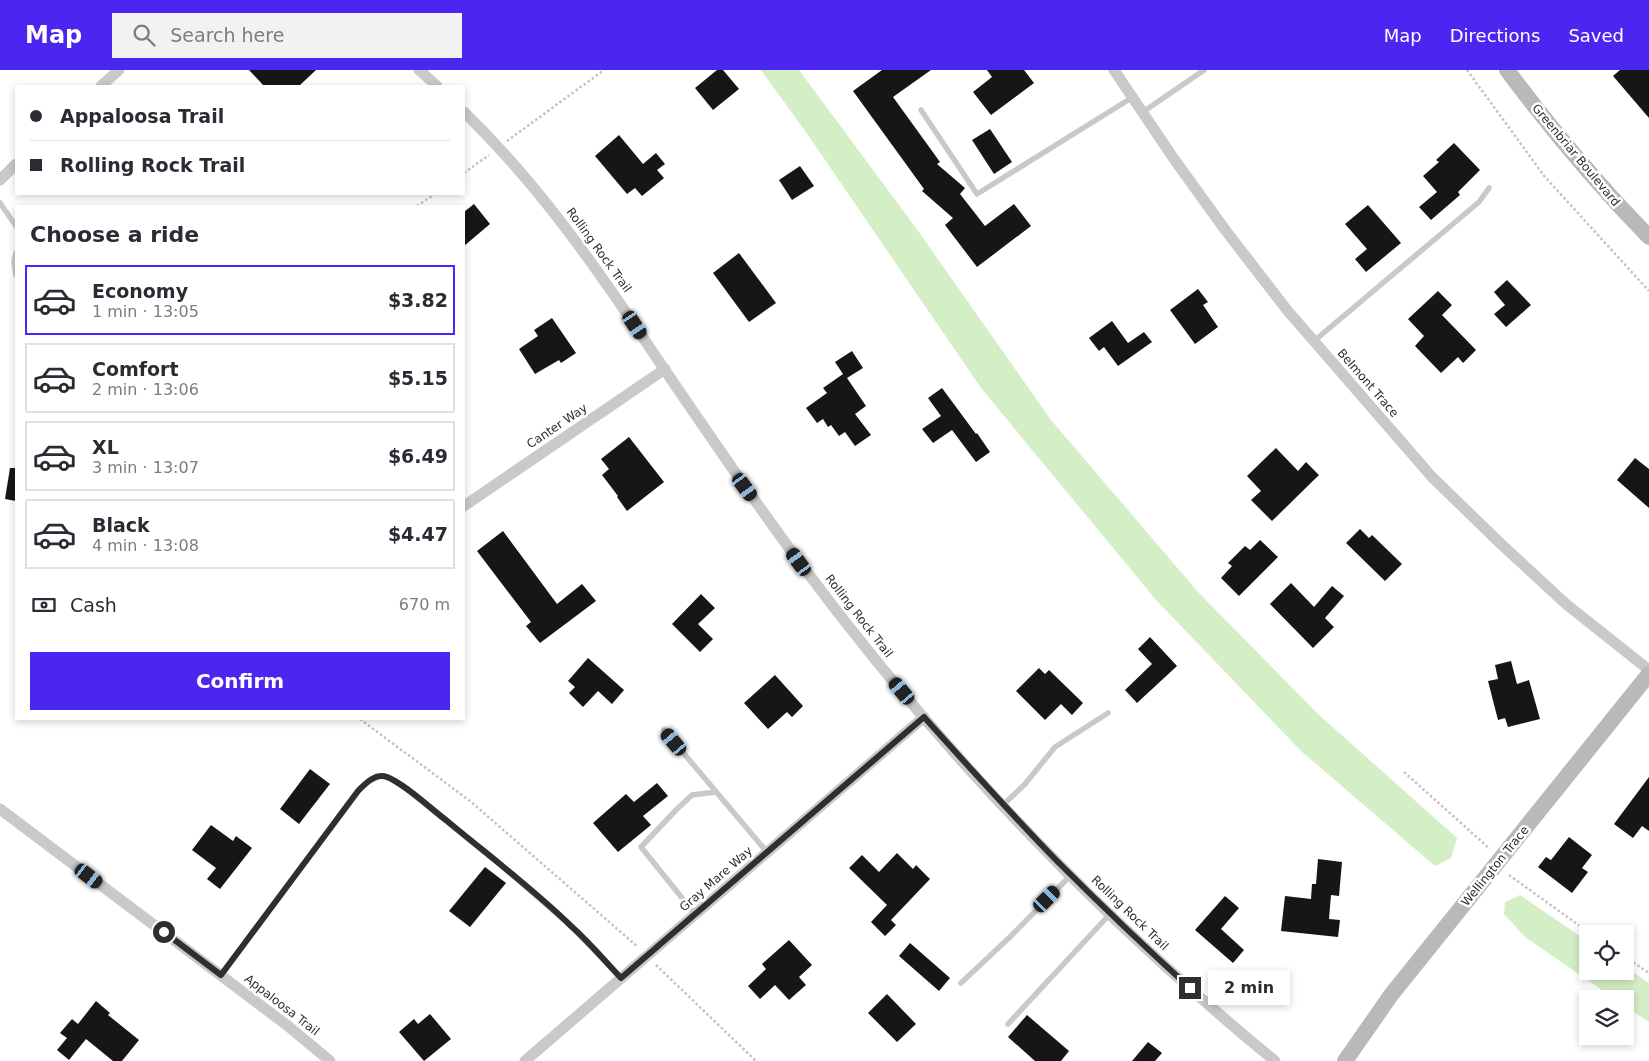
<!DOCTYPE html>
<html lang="en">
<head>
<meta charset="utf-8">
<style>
  :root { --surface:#fff; --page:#f2f2f3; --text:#2b2b33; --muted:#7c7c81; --line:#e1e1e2; --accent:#4b26f0 }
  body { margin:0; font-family:"DejaVu Sans",sans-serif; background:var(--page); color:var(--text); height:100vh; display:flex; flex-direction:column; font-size:19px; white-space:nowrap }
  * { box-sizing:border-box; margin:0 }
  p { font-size:16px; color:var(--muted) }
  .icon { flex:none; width:28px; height:28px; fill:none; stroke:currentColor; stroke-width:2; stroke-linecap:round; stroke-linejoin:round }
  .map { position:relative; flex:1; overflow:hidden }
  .drawer { position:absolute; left:15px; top:135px; width:450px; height:515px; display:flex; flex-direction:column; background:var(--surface); border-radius:0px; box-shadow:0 2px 8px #0003 }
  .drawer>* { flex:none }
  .banner { position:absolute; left:15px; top:15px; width:450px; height:110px; border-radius:0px; box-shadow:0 2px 8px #0003; display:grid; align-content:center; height:110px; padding:0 15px; background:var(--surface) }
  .buttons { position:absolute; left:1579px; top:855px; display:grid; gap:10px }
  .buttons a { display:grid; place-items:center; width:55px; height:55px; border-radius:0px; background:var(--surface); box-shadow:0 2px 8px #0003; font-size:25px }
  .end { position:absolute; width:22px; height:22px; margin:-11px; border:6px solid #2f2f2f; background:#fff; box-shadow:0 0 0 2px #fff }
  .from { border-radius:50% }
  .bubble { position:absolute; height:35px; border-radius:0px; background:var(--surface); box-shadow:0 2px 8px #0003; font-size:16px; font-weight:800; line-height:35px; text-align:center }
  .car { position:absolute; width:15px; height:30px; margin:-15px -8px; border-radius:6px; box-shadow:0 0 4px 1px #0007; background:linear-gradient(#222 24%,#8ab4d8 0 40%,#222 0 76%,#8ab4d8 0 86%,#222 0) }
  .banner b { display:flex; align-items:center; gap:18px; height:48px; font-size:19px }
  .banner b+b { border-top:1px solid var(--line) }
  .banner i { width:12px; height:12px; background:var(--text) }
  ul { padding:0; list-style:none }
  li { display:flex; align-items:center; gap:15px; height:70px; margin:0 10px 8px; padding:0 5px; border:2px solid var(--line); border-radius:0px }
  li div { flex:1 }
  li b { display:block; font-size:19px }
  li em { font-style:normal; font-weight:800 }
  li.selected { border-color:var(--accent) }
  li>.icon { width:45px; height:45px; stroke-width:1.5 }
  h2 { padding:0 15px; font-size:22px; line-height:60px }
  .pay { display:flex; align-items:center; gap:12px; height:55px; padding:0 15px; font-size:19px }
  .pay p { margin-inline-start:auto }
  .action { display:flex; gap:10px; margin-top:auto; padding:10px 15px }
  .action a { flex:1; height:58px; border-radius:0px; background:var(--accent); color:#fff; font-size:20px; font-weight:800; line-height:58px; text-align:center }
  header { display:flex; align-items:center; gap:30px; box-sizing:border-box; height:70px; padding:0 25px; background:var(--accent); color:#fff }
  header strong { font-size:24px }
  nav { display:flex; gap:28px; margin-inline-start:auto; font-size:18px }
  .search { width:350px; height:45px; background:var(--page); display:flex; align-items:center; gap:12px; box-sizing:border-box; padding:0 18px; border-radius:0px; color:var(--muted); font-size:19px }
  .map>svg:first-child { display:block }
  .water { fill:#d4eec6 }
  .building { fill:#161616 }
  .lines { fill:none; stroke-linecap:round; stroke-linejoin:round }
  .path { stroke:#c3c3c3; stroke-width:2.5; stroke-dasharray:2.5 2.5; stroke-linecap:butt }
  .lane { stroke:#c9c9c9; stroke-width:5.5 }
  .street { stroke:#c9c9c9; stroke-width:11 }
  .secondary { stroke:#b9b9b9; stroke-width:16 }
  .route { stroke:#2f2f2f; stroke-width:6 }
  .labels { text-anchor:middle; stroke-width:5; stroke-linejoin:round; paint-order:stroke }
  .street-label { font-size:12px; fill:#2f2f2f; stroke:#fff }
</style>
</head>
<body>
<header>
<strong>Map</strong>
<div class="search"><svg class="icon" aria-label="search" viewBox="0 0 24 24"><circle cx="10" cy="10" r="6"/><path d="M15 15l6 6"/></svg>Search here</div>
<nav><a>Map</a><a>Directions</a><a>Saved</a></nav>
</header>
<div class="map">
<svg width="1649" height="991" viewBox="0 0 1649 991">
  <rect width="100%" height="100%" fill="#fff"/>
  <g class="water">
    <path d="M761 0H799L916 158 1051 350 1198 522 1317 643 1457 768 1451 788 1435 796 1301 681 1156 530 981 318 808 65Z"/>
    <path d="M1520 825 1587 871 1588 901H1625V897L1649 913V952L1625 936V929H1615L1525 867 1504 844 1505 832Z"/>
  </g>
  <g class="building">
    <path d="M249 0H316L299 16H264Z"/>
    <path d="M717 0H723L739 19 713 40 695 18Z"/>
    <path d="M882 0H931L893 27 940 92 937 94 965 118 960 124 985 156 1014 134 1031 156 977 197 945 155 953 148 922 121 924 119 853 21Z"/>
    <path d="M987 0H1024L1034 13 991 45 973 22 992 7Z"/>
    <path d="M1620 0H1649V48L1613 6Z"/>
    <path d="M990 59 1012 92 994 104 972 70Z"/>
    <path d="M619 65 643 94 656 83 665 94 657 100 664 108 642 126 635 118 627 124 595 86Z"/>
    <path d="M1454 73 1480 100 1458 122 1460 125 1431 150 1419 137 1437 122 1423 106 1439 92 1436 90Z"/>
    <path d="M800 96 814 116 792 130 779 110Z"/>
    <path d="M474 134 490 154 464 176V142Z"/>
    <path d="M1368 135 1401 173 1366 202 1355 189 1367 179 1345 154Z"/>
    <path d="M739 183 776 233 749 252 713 203Z"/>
    <path d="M1507 210 1531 235 1506 257 1494 244 1505 235 1494 222Z"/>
    <path d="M1198 219 1208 232 1203 235 1218 257 1195 274 1170 240Z"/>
    <path d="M1438 221 1452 235 1442 245 1476 280 1463 293 1458 287 1441 303 1415 276 1424 266 1408 249Z"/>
    <path d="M552 248 576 283 561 293 559 290 535 304 519 279 538 266 534 260Z"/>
    <path d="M1112 251 1128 273 1144 262 1152 272 1118 296 1104 277 1099 281 1089 268Z"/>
    <path d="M852 281 863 298 847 308 866 336 855 344 871 365 855 376 845 362 839 366 831 355 828 357 823 349 817 353 806 338 827 323 823 318 843 304 835 292Z"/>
    <path d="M942 318 976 364 977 363 990 382 976 392 952 360 933 373 922 359 941 346 928 328Z"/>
    <path d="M629 367 664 412 627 441 617 427 618 426 602 405 609 399 601 389Z"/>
    <path d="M1276 378 1298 401 1306 392 1319 405 1272 451 1251 430 1261 421 1247 406Z"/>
    <path d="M1635 388 1649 399V438L1617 410Z"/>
    <path d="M10 398H16V431L5 429Z"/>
    <path d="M1360 459 1369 468 1372 465 1402 494 1385 511 1346 473Z"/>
    <path d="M503 461 557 534 582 514 596 531 540 573 526 556 531 552 477 481Z"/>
    <path d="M1260 470 1278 487 1239 526 1221 508 1232 496 1228 493 1245 476 1250 480Z"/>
    <path d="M1291 513 1314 537 1332 516 1344 526 1325 548 1334 557 1313 578 1270 534Z"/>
    <path d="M701 524 715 538 698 554 713 569 700 582 672 554Z"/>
    <path d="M1150 567 1177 596 1137 633 1125 620 1152 594 1138 579Z"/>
    <path d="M588 588 624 620 612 634 598 621 583 637 569 623 575 617 568 611Z"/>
    <path d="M1511 591 1517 614 1529 610 1540 649 1508 657 1505 648 1498 650 1488 611 1498 609 1495 595Z"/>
    <path d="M1039 598 1045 604 1049 600 1083 633 1072 645 1061 634 1045 650 1016 621Z"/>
    <path d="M775 605 803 636 792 647 787 642 768 659 744 633Z"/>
    <path d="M310 699 330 714 299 754 280 739Z"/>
    <path d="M1649 707V761L1642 756 1633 768 1614 754Z"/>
    <path d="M657 713 668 726 643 746 651 755 618 782 593 753 626 724 634 732Z"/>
    <path d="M211 755 233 771 236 766 252 778 220 819 207 809 216 798 192 780Z"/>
    <path d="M1569 767 1592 785 1582 798 1588 802 1572 823 1538 797 1546 787 1551 790Z"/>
    <path d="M897 783 913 799 916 795 930 809 891 850 896 855 885 866 871 852 887 835 849 798 862 785 879 802Z"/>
    <path d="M1318 789 1342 792 1339 826 1331 825 1329 849 1340 850 1338 867 1281 861 1285 826 1311 829 1312 814H1316Z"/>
    <path d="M485 797 506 813 470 857 449 841Z"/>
    <path d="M1225 826 1239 838 1221 859 1244 880 1233 893 1195 860Z"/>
    <path d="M789 870 812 895 799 907 806 915 789 930 775 915 760 929 748 916 766 899 762 894Z"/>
    <path d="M910 873 950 908 939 921 899 886Z"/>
    <path d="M887 924 916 954 897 972 868 943Z"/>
    <path d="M96 931 110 943 108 945 139 970 122 991H113L86 969 69 990 57 980 67 968 60 963 72 949 78 954Z"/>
    <path d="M430 944 451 969 424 991 399 962 414 949 418 954Z"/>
    <path d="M1027 945 1069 981 1061 991H1035L1008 967Z"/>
    <path d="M1148 972 1162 983 1155 991H1132Z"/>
  </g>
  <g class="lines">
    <g class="path">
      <path d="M1467 0 1545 107 1649 221"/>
      <path d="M507 71 604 0"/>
      <path d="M464 103 489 85"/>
      <path d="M417 136 435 124"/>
      <path d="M360 649 470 731 638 877"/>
      <path d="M1404 702 1490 779"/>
      <path d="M1509 805 1591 864"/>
      <path d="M1625 887 1649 903"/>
      <path d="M656 895 756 991"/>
    </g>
    <g class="lane">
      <path d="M921 40 977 124 1133 27"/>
      <path d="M1143 42 1204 0"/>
      <path d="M0 133 16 156"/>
      <path d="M16 183 14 192 16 205"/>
      <path d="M1314 271 1479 132 1489 118"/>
      <path d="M664 660 767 782"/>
      <path d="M1003 735 1025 714 1055 677 1108 643"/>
      <path d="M695 844 641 777 677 739 692 725 716 722"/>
      <path d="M221 905 358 721 366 713 380 706 388 707 405 718 497 792 571 856 621 908"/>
      <path d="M961 913 1011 866 1071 805"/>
      <path d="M1008 954 1110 844"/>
    </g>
    <g class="street">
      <path d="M419 0 437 16"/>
      <path d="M1114 0 1174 89 1226 161 1287 240 1432 407 1501 474 1566 534 1649 600"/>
      <path d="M101 16 119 0"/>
      <path d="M464 42C538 114 597 198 654 284 701 353 748 423 798 490 935 675 1097 845 1275 991"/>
      <path d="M0 110 16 94"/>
      <path d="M464 436 665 299"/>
      <path d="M0 739 288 956 330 991"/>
      <path d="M525 991 924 647"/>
    </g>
    <g class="secondary">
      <path d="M1507 0C1551 59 1598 115 1649 167"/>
      <path d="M1345 991 1391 925 1649 604"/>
    </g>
  </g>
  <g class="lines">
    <path class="route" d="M164 862 221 905 358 721C366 713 375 703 387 707 405 714 430 738 446 750 488 785 532 818 571 856 589 872 605 891 621 908L924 647C968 696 1012 745 1058 792 1101 835 1145 877 1190 918"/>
  </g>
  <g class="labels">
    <g class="street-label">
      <text transform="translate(1576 85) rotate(50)" y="4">Greenbriar Boulevard</text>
      <text transform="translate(599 180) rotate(54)" y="4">Rolling Rock Trail</text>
      <text transform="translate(1368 313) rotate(49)" y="4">Belmont Trace</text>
      <text transform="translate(557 356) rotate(-34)" y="4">Canter Way</text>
      <text transform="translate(859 546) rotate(52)" y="4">Rolling Rock Trail</text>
      <text transform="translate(1495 796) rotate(-51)" y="4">Wellington Trace</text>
      <text transform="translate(716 809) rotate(-41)" y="4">Gray Mare Way</text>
      <text transform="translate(1130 843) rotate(44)" y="4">Rolling Rock Trail</text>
      <text transform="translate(282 935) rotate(38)" y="4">Appaloosa Trail</text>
    </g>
  </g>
</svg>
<div class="buttons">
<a><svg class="icon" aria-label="locate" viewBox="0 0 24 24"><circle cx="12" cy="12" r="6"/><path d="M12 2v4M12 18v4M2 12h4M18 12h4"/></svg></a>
<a><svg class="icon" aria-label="layers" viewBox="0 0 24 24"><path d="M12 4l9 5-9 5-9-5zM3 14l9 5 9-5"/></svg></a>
</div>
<i class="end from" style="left:164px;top:862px"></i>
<i class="end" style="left:1190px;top:918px"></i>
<div class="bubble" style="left:1208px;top:900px;width:82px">2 min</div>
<i class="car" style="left:635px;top:255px;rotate:146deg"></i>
<i class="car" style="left:745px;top:417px;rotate:144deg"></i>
<i class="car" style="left:799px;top:492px;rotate:324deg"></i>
<i class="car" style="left:902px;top:621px;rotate:320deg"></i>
<i class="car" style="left:674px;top:672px;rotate:320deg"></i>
<i class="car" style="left:89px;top:806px;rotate:127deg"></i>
<i class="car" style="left:1047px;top:829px;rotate:45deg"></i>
<div class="banner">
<b><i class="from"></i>Appaloosa Trail</b>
<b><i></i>Rolling Rock Trail</b>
</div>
<section class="drawer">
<h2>Choose a ride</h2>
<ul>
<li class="selected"><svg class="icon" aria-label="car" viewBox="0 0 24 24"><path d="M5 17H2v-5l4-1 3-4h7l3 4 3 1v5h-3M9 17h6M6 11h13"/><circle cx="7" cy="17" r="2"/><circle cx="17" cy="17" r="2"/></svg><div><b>Economy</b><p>1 min · 13:05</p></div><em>$3.82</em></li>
<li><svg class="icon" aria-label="car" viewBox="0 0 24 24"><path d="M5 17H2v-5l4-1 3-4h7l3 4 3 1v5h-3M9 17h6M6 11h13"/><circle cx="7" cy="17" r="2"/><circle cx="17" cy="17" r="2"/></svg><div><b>Comfort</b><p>2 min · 13:06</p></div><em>$5.15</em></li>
<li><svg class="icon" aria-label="car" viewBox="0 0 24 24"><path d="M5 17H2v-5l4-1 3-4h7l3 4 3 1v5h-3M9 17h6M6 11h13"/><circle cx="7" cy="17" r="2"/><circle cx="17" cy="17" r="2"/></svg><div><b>XL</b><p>3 min · 13:07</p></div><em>$6.49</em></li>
<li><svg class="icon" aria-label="car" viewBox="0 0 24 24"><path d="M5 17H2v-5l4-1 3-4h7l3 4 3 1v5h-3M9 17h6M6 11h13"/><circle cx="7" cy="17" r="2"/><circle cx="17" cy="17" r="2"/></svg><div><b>Black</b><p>4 min · 13:08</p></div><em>$4.47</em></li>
</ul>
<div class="pay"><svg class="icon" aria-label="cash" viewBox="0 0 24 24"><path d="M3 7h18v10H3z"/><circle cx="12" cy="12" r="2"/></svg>Cash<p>670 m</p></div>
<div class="action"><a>Confirm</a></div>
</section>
</div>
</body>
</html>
